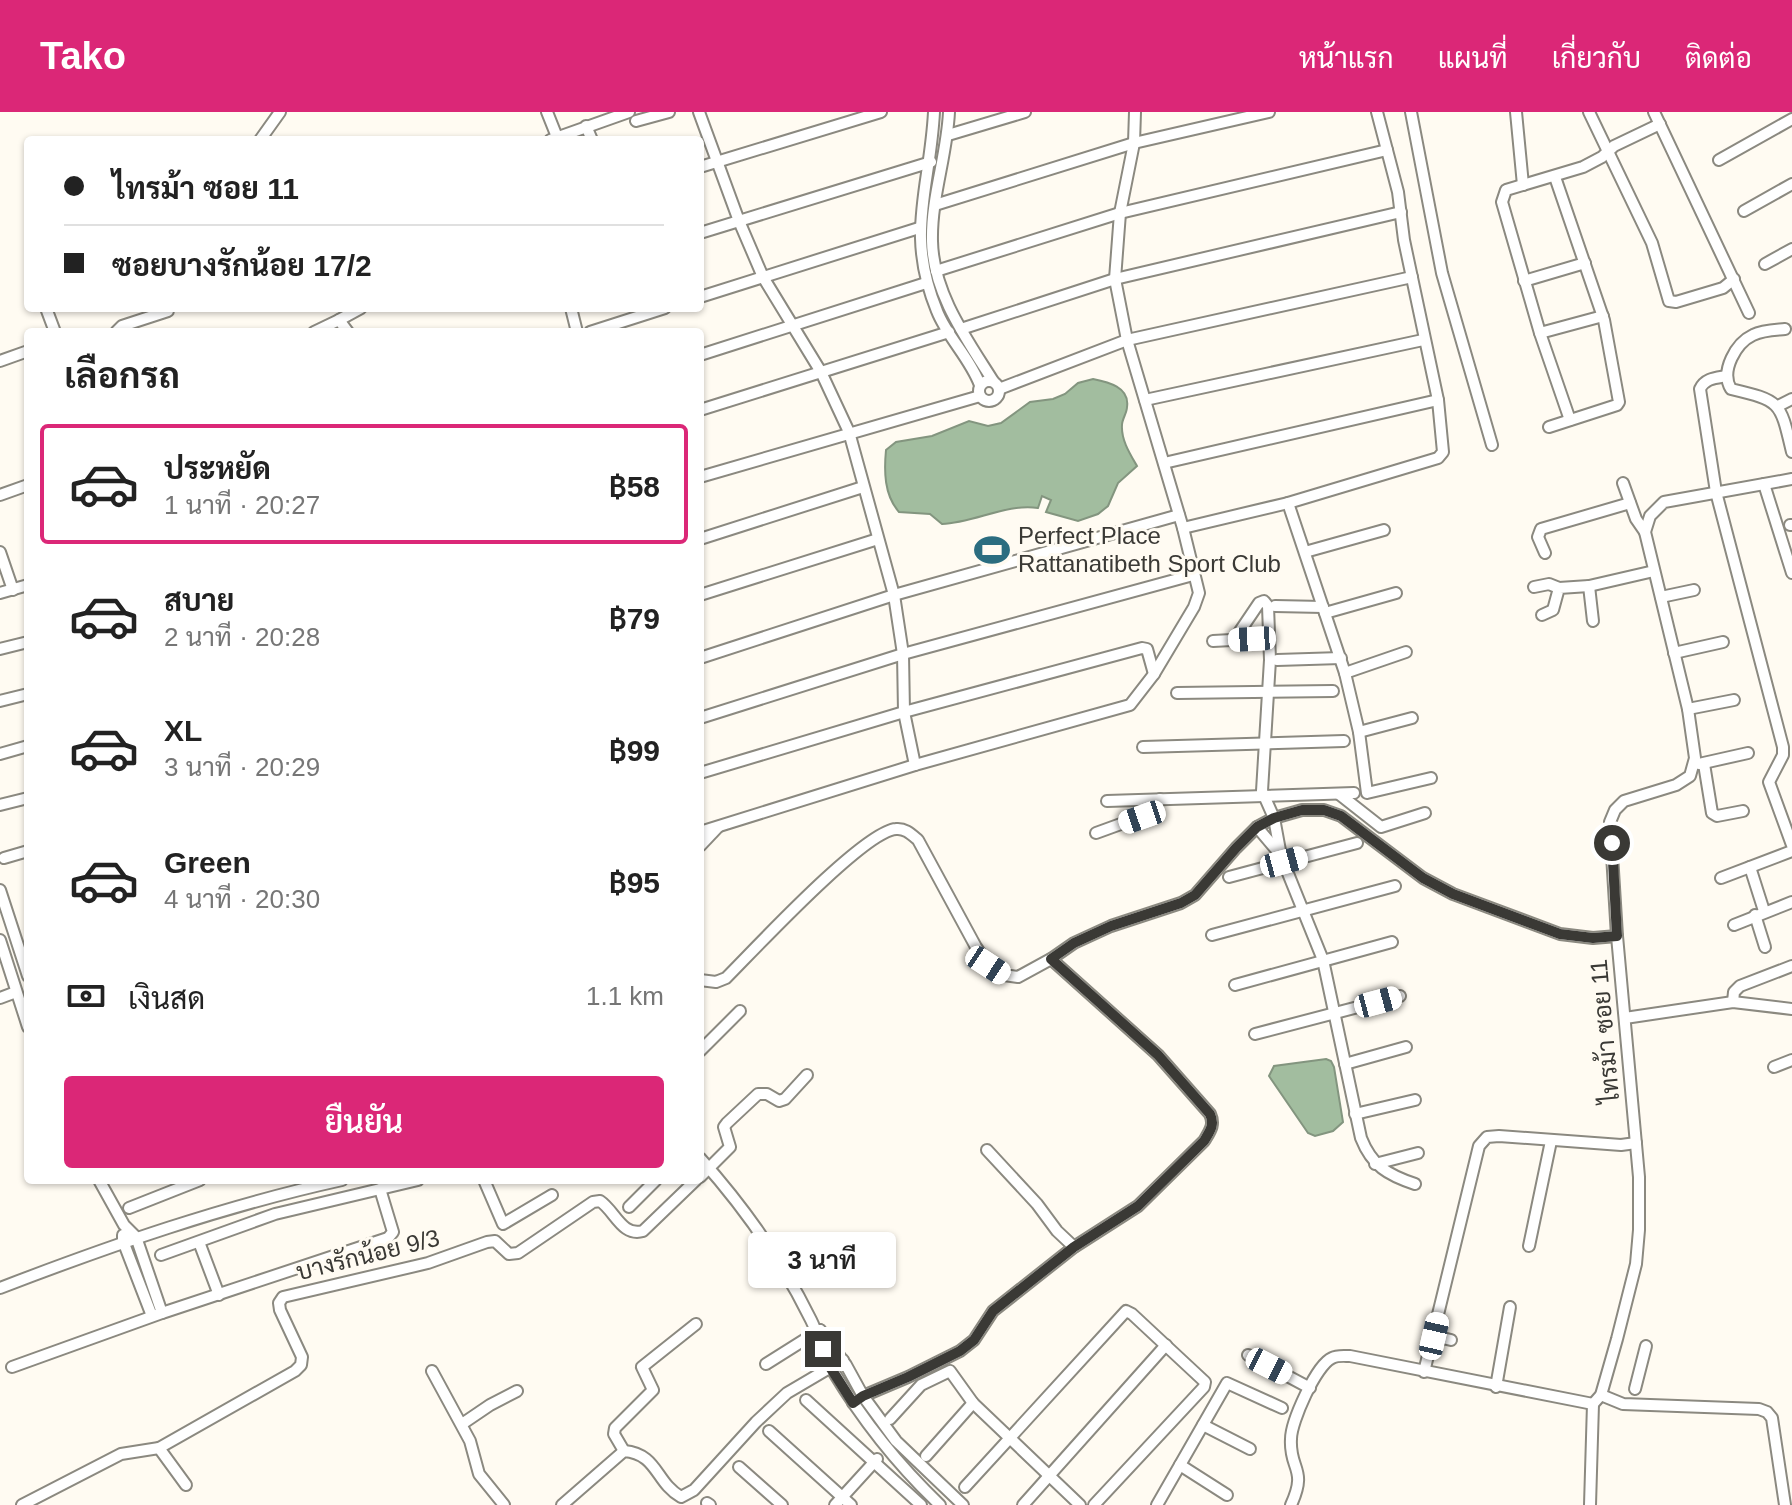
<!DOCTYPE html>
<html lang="th">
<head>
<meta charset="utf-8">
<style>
  :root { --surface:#fff; --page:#f6f6f6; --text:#222; --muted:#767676; --line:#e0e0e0; --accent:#db2777 }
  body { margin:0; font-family:Helvetica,Sarabun,sans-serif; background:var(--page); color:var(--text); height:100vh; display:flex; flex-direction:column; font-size:30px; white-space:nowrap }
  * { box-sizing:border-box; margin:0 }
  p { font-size:26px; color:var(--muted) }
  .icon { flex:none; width:44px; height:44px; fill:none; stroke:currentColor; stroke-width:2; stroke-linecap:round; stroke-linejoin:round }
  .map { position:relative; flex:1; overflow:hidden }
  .details { position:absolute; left:24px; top:216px; width:680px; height:856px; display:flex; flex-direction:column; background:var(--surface); border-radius:8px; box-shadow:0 2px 6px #0004 }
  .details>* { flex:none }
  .top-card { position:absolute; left:24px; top:24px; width:680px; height:176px; border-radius:8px; box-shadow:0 2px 6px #0004; display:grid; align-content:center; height:176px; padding:0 40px; background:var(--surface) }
  .end { position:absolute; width:36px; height:36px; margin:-18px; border:10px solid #3a3935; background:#fff; box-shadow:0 0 0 4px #fff }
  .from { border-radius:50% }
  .bubble { position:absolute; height:56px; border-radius:8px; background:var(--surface); box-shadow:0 2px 6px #0004; font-size:26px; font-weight:600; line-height:56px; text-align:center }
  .car { position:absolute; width:24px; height:48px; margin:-24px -12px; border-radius:10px; box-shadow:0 0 6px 2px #0007; background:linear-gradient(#fff 24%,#345 0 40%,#fff 0 76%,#345 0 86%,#fff 0) }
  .top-card b { display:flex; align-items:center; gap:28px; height:76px; font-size:30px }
  .top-card b+b { border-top:2px solid var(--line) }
  .top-card i { width:20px; height:20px; background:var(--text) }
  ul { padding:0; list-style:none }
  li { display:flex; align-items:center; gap:24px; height:120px; margin:0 16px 12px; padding:0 24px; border:4px solid transparent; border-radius:8px }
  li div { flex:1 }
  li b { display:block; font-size:30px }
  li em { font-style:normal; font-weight:600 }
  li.current { border-color:var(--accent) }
  li>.icon { width:72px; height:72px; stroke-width:1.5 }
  h2 { padding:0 40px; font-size:36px; line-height:96px }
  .pay { display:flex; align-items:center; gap:20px; height:88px; padding:0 40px; font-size:30px }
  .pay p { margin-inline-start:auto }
  .action { display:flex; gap:16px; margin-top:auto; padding:16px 40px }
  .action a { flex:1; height:92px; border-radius:8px; background:var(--accent); color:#fff; font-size:32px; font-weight:600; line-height:92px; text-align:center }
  header { display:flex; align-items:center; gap:48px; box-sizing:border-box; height:112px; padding:0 40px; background:var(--accent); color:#fff }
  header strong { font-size:38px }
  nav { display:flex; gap:44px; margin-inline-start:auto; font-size:28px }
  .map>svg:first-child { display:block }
  .water { fill:#a2bd9f; stroke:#83957f; stroke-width:2 }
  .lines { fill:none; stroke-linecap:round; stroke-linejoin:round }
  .street-casing { stroke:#8b8980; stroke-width:14 }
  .street { stroke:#fff; stroke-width:10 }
  .route { stroke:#3a3935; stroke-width:10 }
  .labels { text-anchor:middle; stroke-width:6; stroke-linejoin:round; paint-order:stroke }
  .poi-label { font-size:24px; fill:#3a3935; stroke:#fffbf2; text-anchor:start }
  .street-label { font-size:24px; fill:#3a3935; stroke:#fffbf2 }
</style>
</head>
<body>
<header>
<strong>Tako</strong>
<nav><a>หน้าแรก</a><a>แผนที่</a><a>เกี่ยวกับ</a><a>ติดต่อ</a></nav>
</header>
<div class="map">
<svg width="1792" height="1393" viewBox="0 0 1792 1393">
  <rect width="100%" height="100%" fill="#fffbf2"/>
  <g class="water">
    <path d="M1093 267C1108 270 1130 275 1127 295 1127 301 1122 307 1122 313 1121 328 1130 342 1137 354L1118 371 1108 394 1098 402 1078 409 1046 400 1051 388 1042 384 1038 396C1007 391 974 411 942 412L930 402 899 400C884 383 884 359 886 338L896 330 932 324 969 309 988 314 1001 311 1030 290 1053 287 1065 282 1078 271Z"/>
    <path d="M1326 947 1331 949 1334 955 1343 1010 1333 1019 1315 1024 1308 1021 1269 964 1274 954Z"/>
  </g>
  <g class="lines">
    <g class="street-casing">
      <g id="street">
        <path d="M547 0 557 25"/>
        <path d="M699 0 739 109 763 165 821 260 849 320 894 483 903 542 904 600 915 653"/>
        <path d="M934 0C930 77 905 121 937 199 947 225 970 246 980 273"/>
        <path d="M949 0C947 43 931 86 932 129 933 181 966 226 993 269"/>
        <path d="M1411 0 1442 161 1492 333"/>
        <path d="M1516 0 1523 73"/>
        <path d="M1589 0 1652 131 1669 189 1676 190 1723 176 1734 167"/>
        <path d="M1654 0 1749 201"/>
        <path d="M636 9 669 0"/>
        <path d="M586 14 592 28"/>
        <path d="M948 23 1025 0"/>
        <path d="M260 28 280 0"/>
        <path d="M550 28 629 0"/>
        <path d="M1719 48 1792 7"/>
        <path d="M700 55 881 0"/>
        <path d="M935 93 1134 31 1269 0"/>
        <path d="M1744 99 1792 72"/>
        <path d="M700 121 931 50"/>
        <path d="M1765 152 1792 137"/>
        <path d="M936 159 1120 101 1387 38"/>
        <path d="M1524 169 1585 151"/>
        <path d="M700 185 919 116"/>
        <path d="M46 196 55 220"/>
        <path d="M571 196 577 220"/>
        <path d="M961 217 1115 167 1401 100"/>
        <path d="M1785 217C1775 218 1763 218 1753 223 1736 231 1720 259 1731 277 1781 289 1780 289 1792 340"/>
        <path d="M116 220 122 214 168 199"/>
        <path d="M314 220 339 208"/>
        <path d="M348 220 339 208 361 196"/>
        <path d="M590 220 665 196"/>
        <path d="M1540 221 1603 204"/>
        <path d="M700 243 926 171"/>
        <path d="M0 249 28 239"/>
        <path d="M1727 264C1716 266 1705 266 1700 277L1716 380 1783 635V643L1769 670 1792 733"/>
        <circle cx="989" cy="279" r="10"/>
        <path d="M999 277 1127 228 1412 165"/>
        <path d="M1145 288 1423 228"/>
        <path d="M1778 294 1792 287"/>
        <path d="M700 298 949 220"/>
        <path d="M1570 308 1540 221 1502 90 1506 78 1583 55 1602 45 1614 34 1660 12"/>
        <path d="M1549 315 1617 293 1619 290 1604 208 1555 65"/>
        <path d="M1164 351 1438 288"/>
        <path d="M700 365 980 284"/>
        <path d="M1623 371 1636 407 1645 420"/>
        <path d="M1764 372 1792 461"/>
        <path d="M0 383 28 373"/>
        <path d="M1288 391 1345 561 1359 620 1367 681 1431 666"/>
        <path d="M1790 413H1792"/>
        <path d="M1183 416 1288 391 1438 346 1443 340 1438 288 1404 128 1398 80 1377 0"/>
        <path d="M700 427 863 375"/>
        <path d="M0 440 13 478"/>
        <path d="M1305 440 1384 418"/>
        <path d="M1545 441 1538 425 1541 417 1630 391"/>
        <path d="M1589 474 1593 509"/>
        <path d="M1534 475 1549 472 1559 476"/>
        <path d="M0 481 28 473"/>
        <path d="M700 483 878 427"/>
        <path d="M1661 485 1694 478"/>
        <path d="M1275 494 1323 495"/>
        <path d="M1325 501 1396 481"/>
        <path d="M1542 503 1553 498 1559 476 1589 474 1654 459"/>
        <path d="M1234 528 1259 491 1264 489 1268 494 1270 548 1262 679 1274 706 1281 744 1323 848 1361 1026C1372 1054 1388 1063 1415 1072"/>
        <path d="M1213 529 1269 526"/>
        <path d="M0 537 28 530"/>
        <path d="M1674 541 1723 530"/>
        <path d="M700 546 894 483 1179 403"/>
        <path d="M1277 548 1341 546"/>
        <path d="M1345 561 1406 540"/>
        <path d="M1177 581 1333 579"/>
        <path d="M0 589 28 582"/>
        <path d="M1688 597 1734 588"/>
        <path d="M700 606 903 542 1193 463"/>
        <path d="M1359 620 1412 606"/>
        <path d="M1143 635 1344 629"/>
        <path d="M0 642 28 634"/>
        <path d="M1699 652 1748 641"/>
        <path d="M1704 652 1712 701 1717 704 1743 699"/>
        <path d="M700 661 904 600 1142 536 1147 537 1154 562"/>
        <path d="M1339 682 1381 715 1425 701"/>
        <path d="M1107 689 1354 681"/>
        <path d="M0 693 28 686"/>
        <path d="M1257 715 1279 741"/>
        <path d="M700 720 915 653 1130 593 1154 562 1194 495 1199 481 1183 416 1127 228 1115 167 1120 101 1134 31 1135 0"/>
        <path d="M1096 721 1151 701 1160 687"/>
        <path d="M700 734 718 715"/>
        <path d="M4 746 28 739"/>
        <path d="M1750 755 1764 799"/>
        <path d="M1229 765 1357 731"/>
        <path d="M1721 766 1792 739"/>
        <path d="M0 778 28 864"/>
        <path d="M1755 803 1765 835"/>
        <path d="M1734 813 1792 790"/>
        <path d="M1212 823 1395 774"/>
        <path d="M0 828 28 915"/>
        <path d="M700 868 716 870 726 866C754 838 864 719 896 717 905 716 911 722 918 728L976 835 988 853 1004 863 1018 865 1051 847 1074 831 1111 814 1181 791 1195 783 1236 736 1257 715 1274 706 1302 698H1324L1341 704 1423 766 1453 782 1560 822 1593 826 1617 824"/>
        <path d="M1235 873 1392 830"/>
        <path d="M0 886 16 880"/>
        <path d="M1733 890 1734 880 1740 874 1792 854"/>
        <path d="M1625 906 1733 890 1792 897"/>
        <path d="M1255 922 1400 884"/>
        <path d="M700 939 740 899"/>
        <path d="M1345 952 1406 935"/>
        <path d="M1774 955 1792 948"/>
        <path d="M1355 1002 1415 988"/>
        <path d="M987 1038 1037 1092 1057 1119 1074 1135"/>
        <path d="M700 1046C744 1095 782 1149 811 1208 819 1224 823 1243 833 1259 863 1309 898 1353 940 1393"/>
        <path d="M1375 1052 1418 1041"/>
        <path d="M700 1065 730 1035 724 1015 727 1011 758 982H767L779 989 785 987 807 963"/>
        <path d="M99 1068 124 1113 136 1125 162 1201"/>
        <path d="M484 1068 503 1112 552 1083"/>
        <path d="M629 1095 656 1068"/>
        <path d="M129 1096 200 1068"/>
        <path d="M123 1123V1129L152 1204"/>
        <path d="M199 1130 219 1183"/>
        <path d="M1529 1134 1551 1029"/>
        <path d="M161 1143 275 1102 418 1068"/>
        <path d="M0 1176C112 1133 224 1094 342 1068"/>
        <path d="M820 1218 846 1253 863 1284 896 1329 963 1393"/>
        <path d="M1434 1224 1451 1228"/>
        <path d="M1248 1243 1310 1276"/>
        <path d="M766 1252 820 1218"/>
        <path d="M12 1255 162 1201 388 1126 393 1120 380 1077"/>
        <path d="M432 1259 470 1329 479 1362 504 1393"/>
        <path d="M1424 1260 1479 1034 1487 1025 1499 1024 1621 1033 1636 1031"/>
        <path d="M1496 1275 1510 1195"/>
        <path d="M1635 1277 1646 1234"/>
        <path d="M1601 1283 1623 1292 1759 1297 1767 1300 1772 1306 1785 1393"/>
        <path d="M806 1288 921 1393"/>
        <path d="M853 1291 863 1284 908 1265 960 1239 974 1228 993 1199 1074 1135 1138 1094 1204 1029C1210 1019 1215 1013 1210 1002L1158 943 1051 847"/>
        <path d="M1593 1292 1601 1283 1617 1227 1636 1152 1639 1118V1065L1617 824 1610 710 1615 698 1624 689 1676 673 1690 664 1695 646 1688 597 1645 420 1650 404 1664 390 1792 367"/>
        <path d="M890 1307 921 1273 950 1259 973 1291 1080 1393"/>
        <path d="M462 1312 490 1293 517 1279"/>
        <path d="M1203 1313 1250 1337"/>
        <path d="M769 1319 851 1393"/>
        <path d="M159 1336 186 1373"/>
        <path d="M624 1339 614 1322 615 1316 653 1278 642 1255 696 1212"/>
        <path d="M926 1344 973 1291"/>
        <path d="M1180 1353 1227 1383"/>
        <path d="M739 1355 782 1393"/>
        <path d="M965 1375 1126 1199 1132 1202 1205 1270 1204 1275 1094 1393"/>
        <path d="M707 1391 710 1393"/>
        <path d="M22 1393 121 1342 159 1336 295 1259 301 1253 302 1245 280 1198 279 1191 283 1185 428 1151 487 1130 495 1129 509 1142 518 1141 593 1090 600 1089C615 1099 622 1125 643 1119L696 1068"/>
        <path d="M562 1393 624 1339C658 1342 655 1370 681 1385L694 1378 756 1310 787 1281 843 1248"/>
        <path d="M835 1393 877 1347"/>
        <path d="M1023 1393 1166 1233"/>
        <path d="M1157 1393 1227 1271 1282 1296"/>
        <path d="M1291 1393C1308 1356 1289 1358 1291 1327 1291 1310 1316 1253 1332 1246 1337 1243 1344 1244 1350 1244L1593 1292"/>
        <path d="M1590 1393 1593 1292"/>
      </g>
    </g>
    <use href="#street" class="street"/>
  </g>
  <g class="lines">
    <path class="route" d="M823 1237 830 1255 853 1291 863 1284 908 1265 960 1239 974 1228 993 1199 1074 1135 1138 1094 1204 1029C1210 1019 1215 1013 1210 1002L1158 943 1051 847 1074 831 1111 814 1181 791 1195 783 1236 736 1257 715 1274 706 1302 698H1324L1341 704 1423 766 1453 782 1560 822 1593 826 1617 824 1612 731"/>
  </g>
  <defs>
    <g id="stadium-bare" transform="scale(2.76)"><path d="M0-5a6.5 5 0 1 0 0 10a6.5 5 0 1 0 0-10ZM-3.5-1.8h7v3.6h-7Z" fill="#2b6d80" stroke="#fffbf2" stroke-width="2.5" paint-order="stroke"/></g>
  </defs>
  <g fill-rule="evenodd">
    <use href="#stadium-bare" x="992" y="438"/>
  </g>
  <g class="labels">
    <g class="poi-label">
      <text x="1018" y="432">Perfect Place<tspan x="1018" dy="28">Rattanatibeth Sport Club</tspan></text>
    </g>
    <g class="street-label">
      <text transform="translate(1605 919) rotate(-95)" y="8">ไทรม้า ซอย 11</text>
      <text transform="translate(368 1143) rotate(-14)" y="8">บางรักน้อย 9/3</text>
    </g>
  </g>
</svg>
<i class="end from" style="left:1612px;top:731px"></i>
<i class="end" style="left:823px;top:1237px"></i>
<div class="bubble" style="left:748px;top:1120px;width:148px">3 นาที</div>
<i class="car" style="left:1252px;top:527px;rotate:267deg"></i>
<i class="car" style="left:1142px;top:705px;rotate:251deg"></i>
<i class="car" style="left:1284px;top:750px;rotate:75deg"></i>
<i class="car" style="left:988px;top:853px;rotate:123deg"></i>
<i class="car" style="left:1378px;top:890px;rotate:75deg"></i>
<i class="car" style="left:1434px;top:1224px;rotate:13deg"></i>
<i class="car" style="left:1269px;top:1254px;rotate:117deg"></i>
<div class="top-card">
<b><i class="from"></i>ไทรม้า ซอย 11</b>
<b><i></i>ซอยบางรักน้อย 17/2</b>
</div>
<section class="details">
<h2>เลือกรถ</h2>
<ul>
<li class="current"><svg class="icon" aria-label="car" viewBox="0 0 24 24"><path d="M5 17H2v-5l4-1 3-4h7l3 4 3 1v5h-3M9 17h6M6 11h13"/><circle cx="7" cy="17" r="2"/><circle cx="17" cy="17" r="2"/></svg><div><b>ประหยัด</b><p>1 นาที · 20:27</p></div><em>฿58</em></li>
<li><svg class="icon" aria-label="car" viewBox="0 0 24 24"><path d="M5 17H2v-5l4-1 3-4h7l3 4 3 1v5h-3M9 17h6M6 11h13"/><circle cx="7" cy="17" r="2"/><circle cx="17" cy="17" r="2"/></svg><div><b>สบาย</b><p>2 นาที · 20:28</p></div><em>฿79</em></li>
<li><svg class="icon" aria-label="car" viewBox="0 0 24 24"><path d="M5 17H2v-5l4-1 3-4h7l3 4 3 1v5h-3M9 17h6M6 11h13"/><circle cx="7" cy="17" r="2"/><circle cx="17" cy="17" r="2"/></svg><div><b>XL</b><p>3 นาที · 20:29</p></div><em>฿99</em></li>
<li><svg class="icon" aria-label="car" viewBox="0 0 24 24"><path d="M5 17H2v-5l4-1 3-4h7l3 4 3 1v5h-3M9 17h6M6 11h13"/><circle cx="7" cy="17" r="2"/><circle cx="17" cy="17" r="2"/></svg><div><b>Green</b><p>4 นาที · 20:30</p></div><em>฿95</em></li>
</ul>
<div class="pay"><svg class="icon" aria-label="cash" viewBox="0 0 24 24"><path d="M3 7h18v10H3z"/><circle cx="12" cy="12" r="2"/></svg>เงินสด<p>1.1 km</p></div>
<div class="action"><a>ยืนยัน</a></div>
</section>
</div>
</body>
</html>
